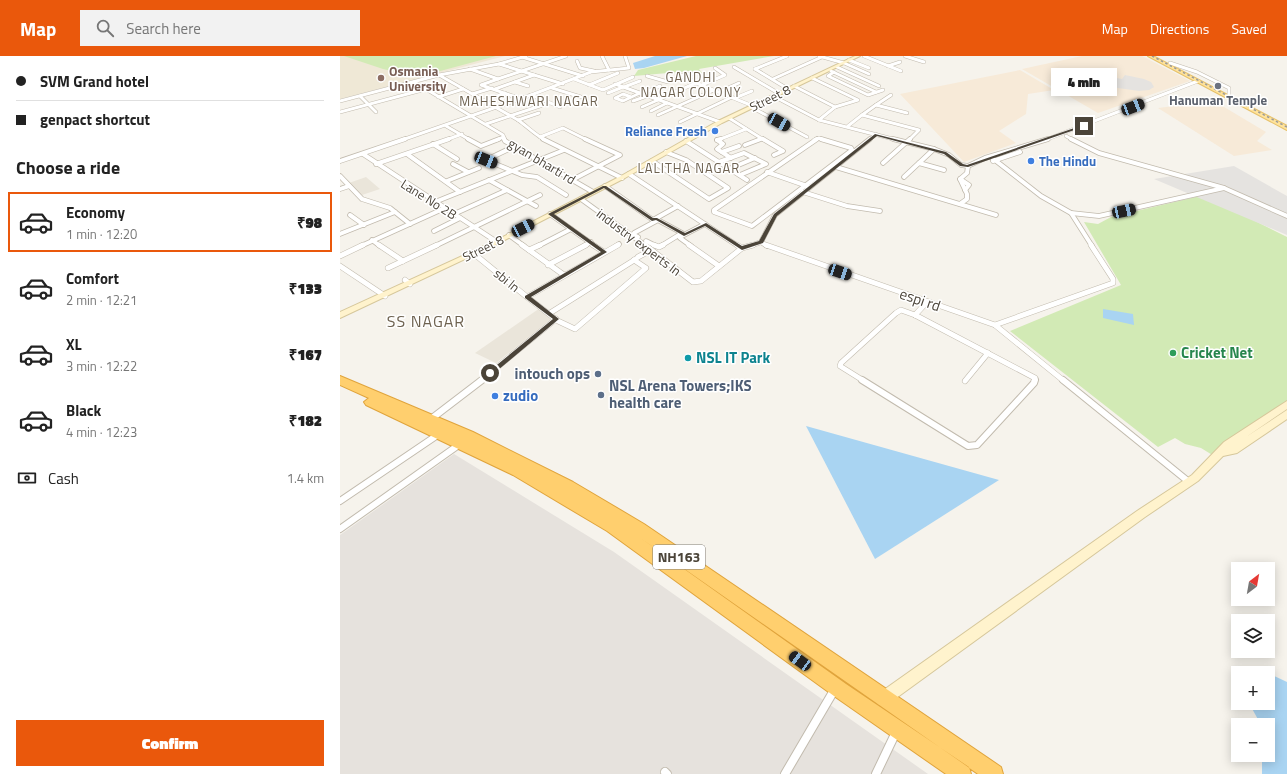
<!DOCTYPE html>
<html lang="en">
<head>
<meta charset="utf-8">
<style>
  :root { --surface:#fff; --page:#f2f2f2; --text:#222; --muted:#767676; --line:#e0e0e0; --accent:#ea580c }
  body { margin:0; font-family:"Titillium Web",sans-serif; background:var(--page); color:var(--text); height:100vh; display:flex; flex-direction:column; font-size:15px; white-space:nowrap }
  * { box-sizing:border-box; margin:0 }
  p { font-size:13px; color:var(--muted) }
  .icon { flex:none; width:22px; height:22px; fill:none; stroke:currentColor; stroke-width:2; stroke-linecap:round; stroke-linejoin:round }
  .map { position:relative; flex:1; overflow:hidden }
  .drawer { display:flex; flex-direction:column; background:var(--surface); width:340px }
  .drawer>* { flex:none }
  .hud { display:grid; align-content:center; height:88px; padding:0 16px; background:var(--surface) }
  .needle { width:26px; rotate:31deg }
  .fabs { position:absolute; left:891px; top:506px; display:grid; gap:8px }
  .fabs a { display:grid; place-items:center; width:44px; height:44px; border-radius:0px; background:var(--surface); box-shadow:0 2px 10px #0003; font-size:20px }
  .end { position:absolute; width:18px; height:18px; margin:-9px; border:5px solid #4b4439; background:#fff; box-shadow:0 0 0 2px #fff }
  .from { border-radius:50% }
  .bubble { position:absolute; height:28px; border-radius:0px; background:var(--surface); box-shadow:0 2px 10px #0003; font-size:13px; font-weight:800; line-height:28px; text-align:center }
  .car { position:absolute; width:12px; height:24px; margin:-12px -6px; border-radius:5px; box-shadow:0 0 3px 1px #0007; background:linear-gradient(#222 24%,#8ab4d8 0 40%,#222 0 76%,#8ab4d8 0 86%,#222 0) }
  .hud b { display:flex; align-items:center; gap:14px; height:38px; font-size:15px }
  .hud b+b { border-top:1px solid var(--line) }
  .hud i { width:10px; height:10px; background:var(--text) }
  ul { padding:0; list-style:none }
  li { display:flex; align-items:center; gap:12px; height:60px; margin:0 8px 6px; padding:0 8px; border:2px solid transparent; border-radius:0px }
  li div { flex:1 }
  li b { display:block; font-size:15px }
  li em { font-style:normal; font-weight:800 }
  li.current { border-color:var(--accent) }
  li>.icon { width:36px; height:36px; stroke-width:1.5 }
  h2 { padding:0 16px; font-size:18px; line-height:48px }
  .pay { display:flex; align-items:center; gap:10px; height:44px; padding:0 16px; font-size:15px }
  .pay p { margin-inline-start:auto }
  .action { display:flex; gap:8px; margin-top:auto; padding:8px 16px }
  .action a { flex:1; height:46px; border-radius:0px; background:var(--accent); color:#fff; font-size:16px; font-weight:800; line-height:46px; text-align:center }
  header { display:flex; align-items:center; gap:24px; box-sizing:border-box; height:56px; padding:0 20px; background:var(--accent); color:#fff }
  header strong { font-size:19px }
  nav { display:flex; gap:22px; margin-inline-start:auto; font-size:14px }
  .search { width:280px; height:36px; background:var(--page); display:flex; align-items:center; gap:10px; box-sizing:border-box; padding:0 14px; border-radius:0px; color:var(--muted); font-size:15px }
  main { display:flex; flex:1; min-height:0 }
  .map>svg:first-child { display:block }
  .residential { fill:#eae5da }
  .commercial { fill:#f7ead8 }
  .industrial { fill:#e6e2dd }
  .education { fill:#efe8d6 }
  .green { fill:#d2eab5 }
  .parking { fill:#e5e3e0 }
  .water { fill:#a9d4f2 }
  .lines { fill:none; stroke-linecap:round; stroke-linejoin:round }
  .street-far4-casing { stroke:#c2bbae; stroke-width:4 }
  .street-far3-casing { stroke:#c2bbae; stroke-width:5.5 }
  .street-far2-casing { stroke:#c2bbae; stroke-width:6 }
  .street-far1-casing { stroke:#c2bbae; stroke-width:8 }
  .street-casing { stroke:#c2bbae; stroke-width:10 }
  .secondary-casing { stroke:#d6c79b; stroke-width:2 }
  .primary-casing { stroke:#e6c16a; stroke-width:2 }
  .highway-casing { stroke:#e0a43c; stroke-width:2 }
  .street-far4 { stroke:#fff; stroke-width:3 }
  .street-far3 { stroke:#fff; stroke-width:4 }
  .street-far2 { stroke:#fff; stroke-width:5 }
  .street-far1 { stroke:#fff; stroke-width:6 }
  .street { stroke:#fff; stroke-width:8 }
  .secondary { fill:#fff3cd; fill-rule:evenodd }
  .primary { fill:#ffe39c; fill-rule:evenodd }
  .highway { fill:#ffcf6e; fill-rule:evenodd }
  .rail { stroke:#9a9a9a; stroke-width:1.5; stroke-dasharray:2.5 2.5; stroke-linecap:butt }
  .route { fill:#4b4439 }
  .education-dot { fill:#8d6e63; stroke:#fff; stroke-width:1.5 }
  .worship-dot { fill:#6b7280; stroke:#fff; stroke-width:1.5 }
  .shop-dot { fill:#3f7fe0; stroke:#fff; stroke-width:1.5 }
  .leisure-dot { fill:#2e9e5b; stroke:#fff; stroke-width:1.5 }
  .culture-dot { fill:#0f9aa8; stroke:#fff; stroke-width:1.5 }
  .service-dot { fill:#5c6f8a; stroke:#fff; stroke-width:1.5 }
  .labels { text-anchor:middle; stroke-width:3; stroke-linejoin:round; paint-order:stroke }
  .far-education-label { font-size:13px; font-weight:bold; fill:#785e54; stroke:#fff; text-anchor:start }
  .far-neighbourhood-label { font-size:13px; letter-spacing:1px; fill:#6e6250; stroke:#fff }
  .far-street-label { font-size:13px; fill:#4b4439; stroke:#fff }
  .far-worship-label { font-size:13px; font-weight:bold; fill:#5b616d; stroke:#fff }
  .far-shop-label { font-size:13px; font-weight:bold; fill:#366cbe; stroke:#fff; text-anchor:end }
  .shield { fill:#fff; stroke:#817c74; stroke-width:1 }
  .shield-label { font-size:14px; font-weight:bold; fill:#4b4439 }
  .street-label { font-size:15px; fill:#4b4439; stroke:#fff }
  .leisure-label { font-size:15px; font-weight:bold; fill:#27864d; stroke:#fff; text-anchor:start }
  .culture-label { font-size:15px; font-weight:bold; fill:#0d838f; stroke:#fff; text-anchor:start }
  .service-label { font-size:15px; font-weight:bold; fill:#4e5e75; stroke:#fff; text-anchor:end }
  .shop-label { font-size:15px; font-weight:bold; fill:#366cbe; stroke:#fff; text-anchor:start }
  .neighbourhood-label { font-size:16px; letter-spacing:1px; fill:#6e6250; stroke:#fff }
</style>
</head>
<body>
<header>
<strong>Map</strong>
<div class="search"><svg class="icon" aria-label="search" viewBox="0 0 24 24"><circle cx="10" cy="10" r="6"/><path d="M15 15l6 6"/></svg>Search here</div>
<nav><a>Map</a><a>Directions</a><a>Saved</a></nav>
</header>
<main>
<section class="drawer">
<div class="hud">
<b><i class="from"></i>SVM Grand hotel</b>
<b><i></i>genpact shortcut</b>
</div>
<h2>Choose a ride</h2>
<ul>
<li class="current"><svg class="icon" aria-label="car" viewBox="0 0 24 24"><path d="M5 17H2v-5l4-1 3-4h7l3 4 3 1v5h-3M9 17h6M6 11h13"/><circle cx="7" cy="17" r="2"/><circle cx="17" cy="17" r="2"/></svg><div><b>Economy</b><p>1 min · 12:20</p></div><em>₹98</em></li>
<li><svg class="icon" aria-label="car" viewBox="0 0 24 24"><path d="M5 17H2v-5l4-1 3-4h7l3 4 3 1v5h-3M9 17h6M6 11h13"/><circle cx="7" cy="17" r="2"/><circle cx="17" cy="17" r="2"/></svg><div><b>Comfort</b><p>2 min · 12:21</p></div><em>₹133</em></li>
<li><svg class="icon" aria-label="car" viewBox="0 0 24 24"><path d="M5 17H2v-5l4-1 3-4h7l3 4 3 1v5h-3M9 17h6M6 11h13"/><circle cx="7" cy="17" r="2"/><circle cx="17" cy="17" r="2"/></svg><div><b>XL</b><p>3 min · 12:22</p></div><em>₹167</em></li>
<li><svg class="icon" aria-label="car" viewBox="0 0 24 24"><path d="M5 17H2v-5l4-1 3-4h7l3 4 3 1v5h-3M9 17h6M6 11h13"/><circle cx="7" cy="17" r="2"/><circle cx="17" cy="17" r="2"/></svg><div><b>Black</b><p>4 min · 12:23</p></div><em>₹182</em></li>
</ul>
<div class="pay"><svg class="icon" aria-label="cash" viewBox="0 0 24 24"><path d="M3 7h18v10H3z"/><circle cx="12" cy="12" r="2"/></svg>Cash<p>1.4 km</p></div>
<div class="action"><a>Confirm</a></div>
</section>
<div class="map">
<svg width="947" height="718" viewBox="0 0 947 718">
  <rect width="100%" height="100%" fill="#f6f3ec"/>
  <g class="residential">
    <path d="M26 121 40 133 22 139 9 127Z"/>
    <path d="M200 252 211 263 156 307 135 297Z"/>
  </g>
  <g class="commercial">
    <path d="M742 0H802L850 25 758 57 682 13Z"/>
    <path d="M680 14 714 34 688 38 686 58 659 75 676 87 624 106 560 38Z"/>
    <path d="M874 45 926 76 917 85 932 94 894 100 818 52Z"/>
  </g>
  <path class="industrial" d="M114 398 274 496 588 718H0V479Z"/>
  <path class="education" d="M0 0H165L0 43Z"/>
  <g class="green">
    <path d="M4 0H156L78 21 43 13Z"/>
    <path d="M356 0H434L359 13 362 17 346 19 350 15 294 20 298 14Z"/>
    <path d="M864 139 947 181V347L874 400 861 392 845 388 835 382 818 391 670 275 781 229 744 166 758 168 771 161Z"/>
  </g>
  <g class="parking">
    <path d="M785 19 804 23 811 26 814 31 809 34 799 35 771 31 772 21 782 23Z"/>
    <path d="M894 110 947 140V179L814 123Z"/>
  </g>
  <g class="water">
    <path d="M315 0H347L304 12 295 13 293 7Z"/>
    <path d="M763 253 793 258 794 269 763 262Z"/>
    <path d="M466 370 659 424 535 503Z"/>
    <path d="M928 617 947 626V718H922V699H928V669H921L909 647H928Z"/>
  </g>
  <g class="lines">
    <g class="street-far4-casing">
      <g id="street-far4">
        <path d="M262 0 269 14"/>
        <path d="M479 0 504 7 529 18"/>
        <path d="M524 0 561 15"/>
        <path d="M565 0 584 6"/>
        <path d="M182 1 243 20"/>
        <path d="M509 4 529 12"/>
        <path d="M237 5 240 12 254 15"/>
        <path d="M830 7 857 16 889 32V38"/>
        <path d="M159 8 223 28"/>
        <path d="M548 10 560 6"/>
        <path d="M394 11 438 37"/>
        <path d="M497 11 539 30"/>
        <path d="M130 13 158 23 226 0"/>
        <path d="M415 13 448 33"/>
        <path d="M415 13 447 0"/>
        <path d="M491 15 536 36"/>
        <path d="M494 16 488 20 528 39 543 34"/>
        <path d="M99 19 178 64C188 71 194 78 205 84"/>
        <path d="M307 20 328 26 344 20 342 19 353 18"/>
        <path d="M344 20 356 27 413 50"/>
        <path d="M158 23 141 29 181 43"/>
        <path d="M234 23 263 34 293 21"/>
        <path d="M433 23 482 1"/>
        <path d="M74 26 163 79 165 84"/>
        <path d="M175 26 188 30"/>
        <path d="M275 28 380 66"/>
        <path d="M249 29 278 17"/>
        <path d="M362 29 385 19 375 12"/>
        <path d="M454 30 495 51 518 44 472 22"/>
        <path d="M284 31 300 25"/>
        <path d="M212 32 241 41"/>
        <path d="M155 33 194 19"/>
        <path d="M379 36 399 27"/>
        <path d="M268 37 283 31"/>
        <path d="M132 38 152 32"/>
        <path d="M301 38 320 30"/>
        <path d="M191 39 220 51"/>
        <path d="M551 39 536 49 567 57"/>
        <path d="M20 40 36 56"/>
        <path d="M433 40 479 64 557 84"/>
        <path d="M98 41 123 33"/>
        <path d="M291 41 283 38 275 42 283 45 300 37"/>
        <path d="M395 42 412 35"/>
        <path d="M317 44 356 27"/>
        <path d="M0 45 99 19 159 8 186 0"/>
        <path d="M144 45 165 37"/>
        <path d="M293 45 307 40"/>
        <path d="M536 49 522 59 579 74 569 84"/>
        <path d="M302 51 318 44"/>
        <path d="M411 51 467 81"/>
        <path d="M311 55 327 47"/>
        <path d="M0 56 86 33"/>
        <path d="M318 59 374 34"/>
        <path d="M389 62 424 84"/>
        <path d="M178 64 199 57"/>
        <path d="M479 64 495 51"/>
        <path d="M340 66 392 41"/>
        <path d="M146 68 209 47"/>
        <path d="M106 70 130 84"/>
        <path d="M508 70 522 59"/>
        <path d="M726 80 733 84"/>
        <path d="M200 81 223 72 247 84"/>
        <path d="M62 84 191 39 251 16 289 12 285 0"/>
        <path d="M106 84 122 78"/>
        <path d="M157 84 163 81"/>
        <path d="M378 84 406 73"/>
        <path d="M418 84 422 82"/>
        <path d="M474 84 479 82 484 84"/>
        <path d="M529 84 536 78"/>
        <path d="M705 84 858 25"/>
      </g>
    </g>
    <g class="street-far3-casing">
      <g id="street-far3">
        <path d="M128 83 141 90 159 83"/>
        <path d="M164 83 165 85 253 136"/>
        <path d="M203 83 282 122"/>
        <path d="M423 83 443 95 434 99"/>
        <path d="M477 83 374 154V156L412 170 512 94 511 92 481 83"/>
        <path d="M553 83 594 93 609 99 621 109 628 110 645 102 708 83"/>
        <path d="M731 83 759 97 884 132 947 160"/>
        <path d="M377 84 383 88 377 93 391 102"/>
        <path d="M377 84 381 83"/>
        <path d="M346 85 407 124"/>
        <path d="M93 88 117 103"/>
        <path d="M405 89 421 83"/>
        <path d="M175 90 146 104 182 119 197 121 226 139"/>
        <path d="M382 96 399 90"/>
        <path d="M23 98 157 186"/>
        <path d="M67 98 120 136"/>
        <path d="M651 101 701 140 731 157 752 190"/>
        <path d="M0 105 65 83"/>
        <path d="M312 105 369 143 388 132 346 104 326 96"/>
        <path d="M653 105 680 96"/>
        <path d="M379 106 404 97 426 108 400 119"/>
        <path d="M543 107 570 83"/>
        <path d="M579 107 604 114"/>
        <path d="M36 108 109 83"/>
        <path d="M113 108 128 116"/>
        <path d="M496 111 656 159"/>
        <path d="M389 113 415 102"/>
        <path d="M427 116 467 130"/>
        <path d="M289 118 398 190"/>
        <path d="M0 120 22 143 50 152 70 168"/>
        <path d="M564 121 594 93"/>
        <path d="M620 123 629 129 625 134"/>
        <path d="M149 124 196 150"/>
        <path d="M232 124 280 99 245 83"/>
        <path d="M107 125 139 112"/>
        <path d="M265 130 313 164"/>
        <path d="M0 133 9 130"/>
        <path d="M463 136 507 150 540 155"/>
        <path d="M241 143 306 190"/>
        <path d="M95 146 224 94"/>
        <path d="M620 148 627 143V138L620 123 627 117 628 110"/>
        <path d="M731 157 759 160 884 132"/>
        <path d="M114 158 167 134"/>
        <path d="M210 158 255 190"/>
        <path d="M10 159 24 169"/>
        <path d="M316 163 342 177 321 190"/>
        <path d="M313 164 338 150"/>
        <path d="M94 175 120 162"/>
        <path d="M0 178 55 156"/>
        <path d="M169 179 184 190"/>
        <path d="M298 181 294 179V177L318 164"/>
        <path d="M340 181 365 168"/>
        <path d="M340 182 351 190"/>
        <path d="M32 184 40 190"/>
        <path d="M306 185 316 190"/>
        <path d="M21 190 105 152"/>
        <path d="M95 190 200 139"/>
        <path d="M198 190 231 173"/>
        <path d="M244 190 251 186"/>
        <path d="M276 190 279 188"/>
        <path d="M410 190 421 186"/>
        <path d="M427 190 421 186 435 159 530 83"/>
      </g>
    </g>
    <g class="street-far2-casing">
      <g id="street-far2">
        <path d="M39 189 63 205"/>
        <path d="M182 189 224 219"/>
        <path d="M253 189 264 196"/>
        <path d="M305 189 353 226 361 225 402 192 413 189"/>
        <path d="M314 189 319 191 323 189"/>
        <path d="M349 189 379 210"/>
        <path d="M397 189 402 192"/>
        <path d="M426 189 655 269 724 325"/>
        <path d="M189 194 200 189"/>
        <path d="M133 197 187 241 278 189"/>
        <path d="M0 200 23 189"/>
        <path d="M298 201 311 194"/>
        <path d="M208 209 246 189"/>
        <path d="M0 210 45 240"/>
        <path d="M48 212 97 189"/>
        <path d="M65 224 70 228"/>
        <path d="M187 241 218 265 235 273 306 212 294 204"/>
        <path d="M210 257 296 203"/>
        <path d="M575 259 695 322 694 325"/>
        <path d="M575 259 587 246"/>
        <path d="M655 269 773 227V223L751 189"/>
        <path d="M140 325 216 263"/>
        <path d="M524 325 500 310 501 307 556 257 561 254 575 259"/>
        <path d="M625 325 648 297"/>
      </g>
    </g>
    <g class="street-far1-casing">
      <g id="street-far1">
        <path d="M522 324 628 390 637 389 694 327 695 324"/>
        <path d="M723 324 849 426"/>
        <path d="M91 363 142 324"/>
        <path d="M0 445 99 378"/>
        <path d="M0 473 120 388"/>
      </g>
    </g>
    <g class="street-casing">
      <g id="street">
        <path d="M325 716 327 718"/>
        <path d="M445 718 496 631"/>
        <path d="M536 718 557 674"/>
      </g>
    </g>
    <g class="secondary-casing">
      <g id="secondary">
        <path d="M515 0H520L382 67 285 122 159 187 0 262V256L155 185 281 120 378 65Z"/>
        <path d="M947 345V353L906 381 947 354V363L897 397 883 400 858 425 805 461 548 648 543 649 538 648 537 643 538 638 797 455 852 419 884 386Z"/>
      </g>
    </g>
    <g class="primary-casing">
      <path id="primary" d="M808 0H813L947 70V74Z"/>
    </g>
    <g class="highway-casing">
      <path id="highway" d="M0 320 133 376 233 426 304 468 661 711 663 718H638L299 481 506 628 629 711 631 718H606L494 640 267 475 173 419 26 349 24 346 29 342 0 329Z"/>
    </g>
    <use href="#street-far4" class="street-far4"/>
    <use href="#street-far3" class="street-far3"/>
    <use href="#street-far2" class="street-far2"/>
    <use href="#street-far1" class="street-far1"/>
    <use href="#street" class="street"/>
    <use href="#secondary" class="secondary"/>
    <use href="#primary" class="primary"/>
    <use href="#highway" class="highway"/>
    <path class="rail" d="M812 0 947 71"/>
  </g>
  <path class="route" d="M743 69 746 70 628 111 620 110 604 98 537 80 437 160 423 187 402 194 365 170 344 180 316 164 312 165 264 132 214 158 267 196 191 241 219 263 152 319 147 317 213 263 185 242V240L261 196 208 158 263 130H266L313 162H317L345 177 366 167 402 190 419 185 434 158 535 78 606 96 623 108 627 109Z"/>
  <circle class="education-dot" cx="41" cy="22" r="4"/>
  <circle class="worship-dot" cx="878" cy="30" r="4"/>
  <g class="shop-dot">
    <circle cx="375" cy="75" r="4"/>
    <circle cx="691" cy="105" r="4"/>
    <circle cx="155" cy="340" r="4"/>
  </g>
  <circle class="leisure-dot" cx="833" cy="297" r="4"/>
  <circle class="culture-dot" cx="348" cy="302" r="4"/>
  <g class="service-dot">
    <circle cx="258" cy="318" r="4"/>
    <circle cx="261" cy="339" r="4"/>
  </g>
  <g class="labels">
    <g class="far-education-label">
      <text x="49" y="20">Osmania<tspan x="49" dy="15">University</tspan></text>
    </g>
    <g class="far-neighbourhood-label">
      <text x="351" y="26">GANDHI<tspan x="351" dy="15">NAGAR COLONY</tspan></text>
      <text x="189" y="50">MAHESHWARI NAGAR</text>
      <text x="349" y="117">LALITHA NAGAR</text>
    </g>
    <g class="far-street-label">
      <text transform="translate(430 42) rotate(-26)" y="5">Street 8</text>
      <text transform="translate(202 105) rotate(31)" y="5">gyan bharti rd</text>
      <text transform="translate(89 143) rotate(32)" y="5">Lane No 2B</text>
      <text transform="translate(299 186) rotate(37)" y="5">industry experts ln</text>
      <text transform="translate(143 192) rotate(-26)" y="5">Street 8</text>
      <text transform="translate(167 224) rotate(39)" y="5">sbi ln</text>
    </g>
    <g class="far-worship-label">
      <text x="878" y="49">Hanuman Temple</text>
    </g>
    <g class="far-shop-label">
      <text x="367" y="80">Reliance Fresh</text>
      <text x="699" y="110" text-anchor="start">The Hindu</text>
    </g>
    <rect class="shield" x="313" y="489" width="52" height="24" rx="3"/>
    <g class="shield-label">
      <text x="339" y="506">NH163</text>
    </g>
    <g class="street-label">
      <text transform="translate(580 244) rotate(19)" y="5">espi rd</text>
    </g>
    <g class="leisure-label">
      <text x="841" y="302">Cricket Net</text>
    </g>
    <g class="culture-label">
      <text x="356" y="307">NSL IT Park</text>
    </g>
    <g class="service-label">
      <text x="250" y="323">intouch ops</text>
      <text x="269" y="335" text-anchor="start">NSL Arena Towers;IKS<tspan x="269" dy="17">health care</tspan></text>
    </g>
    <g class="shop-label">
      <text x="163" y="345">zudio</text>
    </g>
    <g class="neighbourhood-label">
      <text x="86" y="271">SS NAGAR</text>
    </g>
  </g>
</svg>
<div class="fabs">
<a><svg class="needle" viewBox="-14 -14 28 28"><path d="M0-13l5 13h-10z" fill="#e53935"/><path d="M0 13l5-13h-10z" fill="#767676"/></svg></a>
<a><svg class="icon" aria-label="layers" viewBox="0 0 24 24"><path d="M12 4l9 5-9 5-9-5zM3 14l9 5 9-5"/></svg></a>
<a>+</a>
<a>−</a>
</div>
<i class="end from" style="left:150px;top:317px"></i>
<i class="end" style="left:744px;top:70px"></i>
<div class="bubble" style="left:711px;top:12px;width:66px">4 min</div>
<i class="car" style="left:793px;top:51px;rotate:69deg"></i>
<i class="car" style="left:439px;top:66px;rotate:119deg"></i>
<i class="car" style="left:146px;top:104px;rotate:112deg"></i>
<i class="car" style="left:784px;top:155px;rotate:78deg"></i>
<i class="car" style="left:183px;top:172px;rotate:63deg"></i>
<i class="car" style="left:500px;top:216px;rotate:109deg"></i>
<i class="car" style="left:460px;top:605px;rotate:306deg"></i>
</div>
</main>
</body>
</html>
